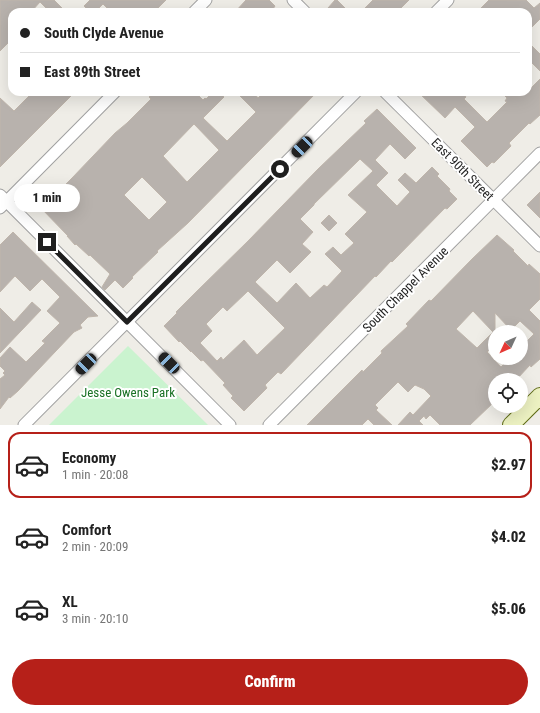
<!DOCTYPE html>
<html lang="en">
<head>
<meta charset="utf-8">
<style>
  :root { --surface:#fff; --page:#f2f2f2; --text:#222; --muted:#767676; --line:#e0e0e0; --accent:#b62019 }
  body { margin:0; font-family:"Roboto Condensed",sans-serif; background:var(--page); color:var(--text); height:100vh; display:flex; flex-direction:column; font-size:15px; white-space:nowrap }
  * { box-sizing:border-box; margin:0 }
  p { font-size:13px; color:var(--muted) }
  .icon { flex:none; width:22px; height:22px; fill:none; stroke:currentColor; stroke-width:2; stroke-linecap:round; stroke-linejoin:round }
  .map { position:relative; height:425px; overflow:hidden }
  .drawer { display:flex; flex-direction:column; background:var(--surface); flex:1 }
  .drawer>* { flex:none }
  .top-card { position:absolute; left:8px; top:8px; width:524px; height:88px; border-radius:12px; box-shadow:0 4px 16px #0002; display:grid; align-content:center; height:88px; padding:0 12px; background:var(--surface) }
  .needle { width:26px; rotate:226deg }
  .tools { position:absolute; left:488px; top:325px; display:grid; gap:8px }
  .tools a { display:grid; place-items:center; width:40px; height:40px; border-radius:50%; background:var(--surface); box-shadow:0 4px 16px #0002; font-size:20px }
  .end { position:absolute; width:18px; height:18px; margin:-9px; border:5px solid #1f1f1f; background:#fff; box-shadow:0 0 0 2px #fff }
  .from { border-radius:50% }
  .bubble { position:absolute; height:28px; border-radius:14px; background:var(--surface); box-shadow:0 4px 16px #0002; font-size:13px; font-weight:800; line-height:28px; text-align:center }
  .car { position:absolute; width:12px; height:24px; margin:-12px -6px; border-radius:5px; box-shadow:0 0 3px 1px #0007; background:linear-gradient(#222 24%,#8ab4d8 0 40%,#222 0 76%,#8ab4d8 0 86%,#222 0) }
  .top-card b { display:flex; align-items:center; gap:14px; height:38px; font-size:15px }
  .top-card b+b { border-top:1px solid var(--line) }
  .top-card i { width:10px; height:10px; background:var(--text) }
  ul { padding:7px 0 0; list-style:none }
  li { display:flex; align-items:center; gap:12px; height:66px; margin:0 8px 6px; padding:0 4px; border:2px solid transparent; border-radius:12px }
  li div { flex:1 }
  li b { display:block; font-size:15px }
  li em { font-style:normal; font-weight:800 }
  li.active { border-color:var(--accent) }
  li>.icon { width:36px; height:36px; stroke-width:1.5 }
  .cta { display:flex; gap:8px; margin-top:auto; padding:8px 12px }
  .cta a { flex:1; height:46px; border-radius:24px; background:var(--accent); color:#fff; font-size:16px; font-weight:800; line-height:46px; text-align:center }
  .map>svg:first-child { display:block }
  .park { fill:#caf3cf }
  .building { fill:#b8b2ad; stroke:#bfb5ab; fill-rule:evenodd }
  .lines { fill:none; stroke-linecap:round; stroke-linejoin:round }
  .minor-casing { stroke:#a0a0a0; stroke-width:13 }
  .secondary-casing { stroke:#5d6a13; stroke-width:18 }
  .minor { stroke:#fff; stroke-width:11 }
  .secondary { stroke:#edf2c2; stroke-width:16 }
  .route { stroke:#1f1f1f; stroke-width:5 }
  .labels { text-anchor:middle; stroke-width:4; stroke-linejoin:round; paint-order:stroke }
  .street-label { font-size:13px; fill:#1f1f1f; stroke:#fff }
  .park-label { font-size:13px; fill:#1a7125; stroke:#fff }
</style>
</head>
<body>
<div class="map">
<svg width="540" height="425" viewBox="0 0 540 425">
  <rect width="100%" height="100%" fill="#efede7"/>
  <path class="park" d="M128 346 208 425H49Z"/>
  <g class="building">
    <path d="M0 0H54L66 12H50L40 2 31 12H12V39L0 51Z"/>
    <path d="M90 0H166L154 12H111L103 4 95 12H90L84 6Z"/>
    <path d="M246 0H269L275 6 271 12H235Z"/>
    <path d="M335 0H337L349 12H333L328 8Z"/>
    <path d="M373 0H409L397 12H361Z"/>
    <path d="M489 0H526L534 8 540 3V19L528 31V12H477Z"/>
    <path d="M528 42 540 54V71L528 59Z"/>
    <path d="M540 79V115L530 124 529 123 509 143 511 146 494 163 492 162 487 167 461 141 475 127 455 107 445 118 418 92H462L466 97 464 99 487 122 507 102 505 101 507 98 501 92H519L523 96Z"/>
    <path d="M33 92H75L0 167V98L14 111Z"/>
    <path d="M155 92H195L203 100 205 98 206 99 213 92H218L224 97 203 118 227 141 256 112 236 92H253L258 98 264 92H317L188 223 157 251 158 252 132 277 133 278 123 288 115 280 105 290 102 287 110 274 90 255 89 256 76 244 75 245 67 236H68L40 207 59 188 61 189 72 178 115 133 127 123 151 99 149 97ZM194 124 219 150 187 182 163 156ZM142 177 167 202 149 220 124 195Z"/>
    <path d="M377 109 416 148 405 159 390 144 375 160 388 173 376 185 397 206 410 192 398 180 405 173 416 183 432 167 439 174 437 176 450 189 449 191 457 199 447 209 445 208 392 262 391 261 376 277 375 276 281 374 278 372 265 385 267 388 244 411 231 398 233 396 223 385 225 383 203 360 201 361 191 351V352L180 341 179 342 164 326 177 313 176 312 196 292 248 241 318 169 366 123 364 121ZM360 159 373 171 348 195 367 212 345 234 354 243 341 255 333 247 325 254 342 271 327 287 324 285 310 298 296 283 277 303 255 282 277 260 290 273 311 252 302 244 313 232 300 219 314 205V204ZM248 291 285 328 257 355 244 340 223 360 221 357 217 361 200 343 212 331 206 324 223 307 227 311Z"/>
    <path d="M540 192V218L527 205Z"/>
    <path d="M329 215 337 223 329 231 321 223Z"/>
    <path d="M13 232 98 316 88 317 80 325 82 328 74 332 18 391 10 398 9 397 0 409V379L5 375 3 373 5 371 0 366V358L10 347 26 362 45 343 42 341 60 323 47 311 60 297 42 279 30 291 15 276 0 292V245Z"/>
    <path d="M497 235 514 250 513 251 528 266 529 264 540 274V299L529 310 540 321V359L531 367 530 365 516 380H495V401L470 425H440L430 415 426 419 424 416 419 421 423 425H398L410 412 413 415 431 396 424 389 415 385 408 392 398 382 375 405 378 408 376 410 392 425H374L368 419 362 425H307L362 370 363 372 382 353 381 351 408 326 406 324 429 300 431 301 472 259ZM473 311 493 332 477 348 456 329ZM495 313 511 330 520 321 534 334 521 347V358H510L501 367 487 352 495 344Z"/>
    <path d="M32 302 41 310 0 353V308L14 322Z"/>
  </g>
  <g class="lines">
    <g class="minor-casing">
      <g id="minor">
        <path d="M293 0 305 12"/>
        <path d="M194 12 206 0"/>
        <path d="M436 12 448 0"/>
        <path d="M385 92 540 246"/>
        <path d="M0 195 230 425"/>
        <path d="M0 208 115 92"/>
        <path d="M24 425 356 92"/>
        <path d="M269 425 540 153"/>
      </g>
    </g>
    <g class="secondary-casing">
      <path id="secondary" d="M511 425 540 396"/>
    </g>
    <use href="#minor" class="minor"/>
    <use href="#secondary" class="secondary"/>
  </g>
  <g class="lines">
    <path class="route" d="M47 242 127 322 280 169"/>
  </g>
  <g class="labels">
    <g class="street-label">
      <text transform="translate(463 169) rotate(45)" y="5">East 90th Street</text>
      <text transform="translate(405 289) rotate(-45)" y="5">South Chappel Avenue</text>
    </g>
    <g class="park-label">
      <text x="128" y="397">Jesse Owens Park</text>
    </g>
  </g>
</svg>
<div class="tools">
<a><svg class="needle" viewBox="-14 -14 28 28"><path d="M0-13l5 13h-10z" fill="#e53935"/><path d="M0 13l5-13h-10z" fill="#767676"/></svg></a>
<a><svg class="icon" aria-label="locate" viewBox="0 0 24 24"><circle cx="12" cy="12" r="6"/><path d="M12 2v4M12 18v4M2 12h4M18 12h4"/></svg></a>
</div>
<i class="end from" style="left:280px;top:169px"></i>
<i class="end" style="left:47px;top:242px"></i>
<div class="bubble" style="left:14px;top:184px;width:66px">1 min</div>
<i class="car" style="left:302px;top:147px;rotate:225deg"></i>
<i class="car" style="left:169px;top:363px;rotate:315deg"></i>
<i class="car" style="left:86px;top:364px;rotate:225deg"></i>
<div class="top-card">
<b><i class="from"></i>South Clyde Avenue</b>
<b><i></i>East 89th Street</b>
</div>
</div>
<section class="drawer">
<ul>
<li class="active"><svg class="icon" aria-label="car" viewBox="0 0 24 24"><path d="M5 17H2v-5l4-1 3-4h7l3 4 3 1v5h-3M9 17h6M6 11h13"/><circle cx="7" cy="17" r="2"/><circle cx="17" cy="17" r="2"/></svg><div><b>Economy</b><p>1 min · 20:08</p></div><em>$2.97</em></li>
<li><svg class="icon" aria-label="car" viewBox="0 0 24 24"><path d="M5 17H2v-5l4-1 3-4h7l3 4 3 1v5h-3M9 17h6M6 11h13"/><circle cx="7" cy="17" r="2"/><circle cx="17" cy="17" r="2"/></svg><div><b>Comfort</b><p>2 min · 20:09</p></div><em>$4.02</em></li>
<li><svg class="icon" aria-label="car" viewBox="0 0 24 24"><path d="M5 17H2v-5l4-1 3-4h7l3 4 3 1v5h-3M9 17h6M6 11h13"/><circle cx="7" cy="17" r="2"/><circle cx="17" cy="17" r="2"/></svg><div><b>XL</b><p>3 min · 20:10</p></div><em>$5.06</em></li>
</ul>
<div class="cta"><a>Confirm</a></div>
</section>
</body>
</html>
